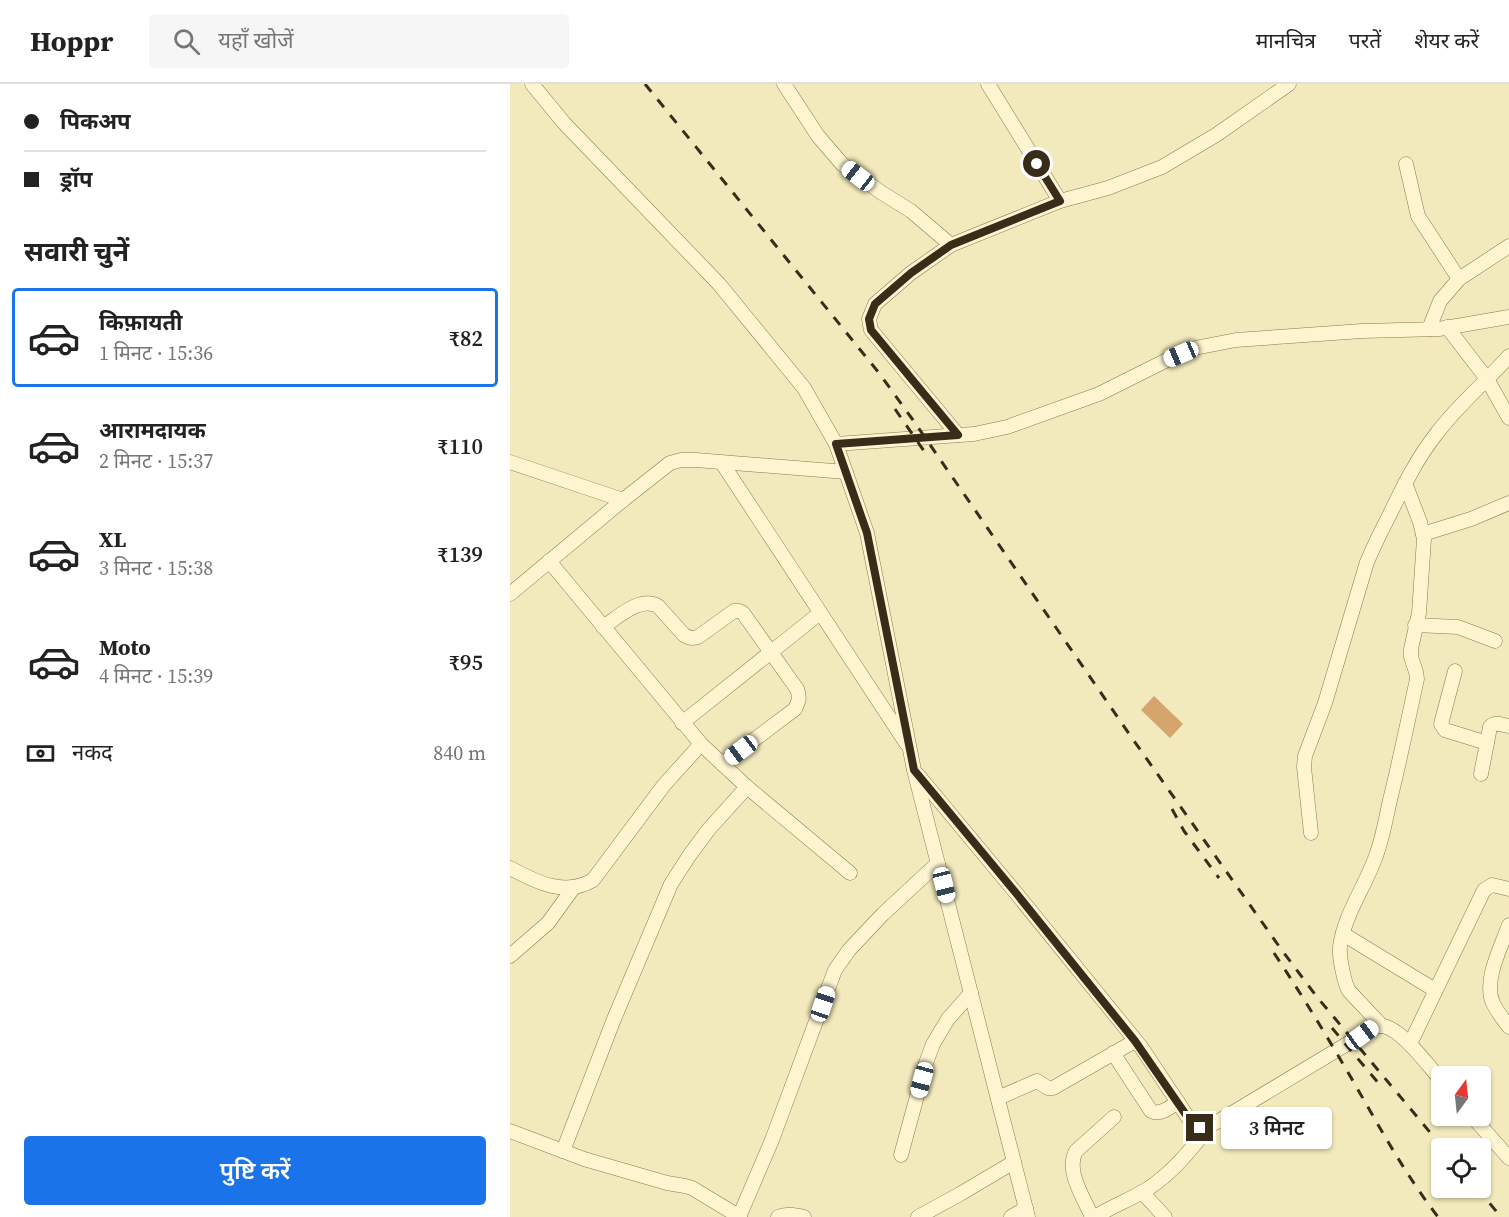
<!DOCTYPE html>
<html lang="hi">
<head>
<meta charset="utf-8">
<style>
  :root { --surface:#fff; --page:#f6f6f6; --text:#222; --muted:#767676; --line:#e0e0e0; --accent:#1a73e8 }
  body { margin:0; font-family:"Source Serif 4","Noto Sans Devanagari",serif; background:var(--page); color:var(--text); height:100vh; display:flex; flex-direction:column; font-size:22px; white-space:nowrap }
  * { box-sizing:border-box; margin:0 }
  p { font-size:20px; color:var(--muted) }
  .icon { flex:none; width:33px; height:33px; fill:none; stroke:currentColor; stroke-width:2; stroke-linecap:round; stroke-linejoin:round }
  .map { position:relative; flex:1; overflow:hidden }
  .details { display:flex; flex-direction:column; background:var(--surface); width:510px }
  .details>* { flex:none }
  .guide { display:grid; align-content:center; height:132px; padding:0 24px; background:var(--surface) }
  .needle { width:39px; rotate:15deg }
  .tools { position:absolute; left:921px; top:982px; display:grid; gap:12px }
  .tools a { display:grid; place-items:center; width:60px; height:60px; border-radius:6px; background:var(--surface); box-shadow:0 2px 4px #0004; font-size:30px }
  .end { position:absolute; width:27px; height:27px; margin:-14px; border:8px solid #392d1a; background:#fff; box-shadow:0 0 0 3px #fff }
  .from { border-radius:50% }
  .bubble { position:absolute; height:42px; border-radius:6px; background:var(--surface); box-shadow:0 2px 4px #0004; font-size:20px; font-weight:600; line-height:42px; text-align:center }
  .car { position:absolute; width:18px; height:36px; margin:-18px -9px; border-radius:8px; box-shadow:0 0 4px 2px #0007; background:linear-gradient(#fff 24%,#345 0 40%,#fff 0 76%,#345 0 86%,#fff 0) }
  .guide b { display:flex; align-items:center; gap:21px; height:57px; font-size:22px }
  .guide b+b { border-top:2px solid var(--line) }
  .guide i { width:15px; height:15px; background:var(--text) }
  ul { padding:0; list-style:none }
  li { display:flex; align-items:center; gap:18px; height:99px; margin:0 12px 9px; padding:0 12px; border:3px solid transparent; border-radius:6px }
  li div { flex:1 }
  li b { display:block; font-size:22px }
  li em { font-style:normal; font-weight:600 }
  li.current { border-color:var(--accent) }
  li>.icon { width:54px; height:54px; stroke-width:1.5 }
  h2 { padding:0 24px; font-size:27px; line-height:72px }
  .pay { display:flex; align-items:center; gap:15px; height:66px; padding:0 24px; font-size:22px }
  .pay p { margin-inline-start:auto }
  .action { display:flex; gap:12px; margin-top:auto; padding:12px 24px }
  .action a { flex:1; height:69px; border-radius:6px; background:var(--accent); color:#fff; font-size:24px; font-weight:600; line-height:69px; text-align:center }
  header { display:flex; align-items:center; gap:36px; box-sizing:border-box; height:84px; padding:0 30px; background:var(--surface); border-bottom:2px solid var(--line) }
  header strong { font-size:28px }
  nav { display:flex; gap:33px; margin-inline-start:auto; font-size:21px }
  .search { width:420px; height:54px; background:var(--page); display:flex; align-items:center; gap:15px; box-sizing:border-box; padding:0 21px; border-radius:6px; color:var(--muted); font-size:22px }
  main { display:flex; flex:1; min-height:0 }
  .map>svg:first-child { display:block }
  .building { fill:#d4a66e }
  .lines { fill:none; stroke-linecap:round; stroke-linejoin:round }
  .minor-casing { stroke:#8b7954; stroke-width:15 }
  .minor { stroke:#fcf5d0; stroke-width:14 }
  .rail { stroke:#392d1a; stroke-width:3; stroke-dasharray:10 10; stroke-linecap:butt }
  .route { stroke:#392d1a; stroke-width:8 }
</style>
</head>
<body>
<header>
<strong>Hoppr</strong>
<div class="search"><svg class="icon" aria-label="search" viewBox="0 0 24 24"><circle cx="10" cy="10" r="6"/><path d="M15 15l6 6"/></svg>यहाँ खोजें</div>
<nav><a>मानचित्र</a><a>परतें</a><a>शेयर करें</a></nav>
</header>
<main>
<section class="details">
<div class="guide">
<b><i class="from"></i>पिकअप</b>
<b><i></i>ड्रॉप</b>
</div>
<h2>सवारी चुनें</h2>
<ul>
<li class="current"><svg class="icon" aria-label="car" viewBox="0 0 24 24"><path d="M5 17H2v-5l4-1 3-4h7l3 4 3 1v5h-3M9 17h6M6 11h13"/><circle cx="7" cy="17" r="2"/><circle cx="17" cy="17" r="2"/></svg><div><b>किफ़ायती</b><p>1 मिनट · 15:36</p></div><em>₹82</em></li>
<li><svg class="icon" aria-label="car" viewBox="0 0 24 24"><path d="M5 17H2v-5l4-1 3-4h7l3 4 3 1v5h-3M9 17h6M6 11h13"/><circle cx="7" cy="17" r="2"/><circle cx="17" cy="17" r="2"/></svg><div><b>आरामदायक</b><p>2 मिनट · 15:37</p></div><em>₹110</em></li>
<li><svg class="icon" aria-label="car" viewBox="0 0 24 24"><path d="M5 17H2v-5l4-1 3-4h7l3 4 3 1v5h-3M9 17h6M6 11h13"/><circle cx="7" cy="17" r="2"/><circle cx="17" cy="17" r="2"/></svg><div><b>XL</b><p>3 मिनट · 15:38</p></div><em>₹139</em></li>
<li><svg class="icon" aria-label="car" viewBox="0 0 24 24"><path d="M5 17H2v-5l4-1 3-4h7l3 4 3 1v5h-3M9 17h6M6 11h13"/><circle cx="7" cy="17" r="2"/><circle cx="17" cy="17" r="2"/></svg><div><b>Moto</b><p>4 मिनट · 15:39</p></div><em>₹95</em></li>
</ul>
<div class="pay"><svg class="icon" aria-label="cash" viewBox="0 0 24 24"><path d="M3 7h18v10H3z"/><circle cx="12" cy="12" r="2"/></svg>नकद<p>840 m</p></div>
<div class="action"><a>पुष्टि करें</a></div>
</section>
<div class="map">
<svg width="999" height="1133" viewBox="0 0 999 1133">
  <rect width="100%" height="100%" fill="#f2e9bc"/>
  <path class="building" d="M644 612 673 640 660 654 631 626Z"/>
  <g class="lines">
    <g class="minor-casing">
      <g id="minor">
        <path d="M22 0 54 39 209 200 294 304 326 360 357 449 404 686 518 1133"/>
        <path d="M274 0 308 52 332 80 372 109 401 127 441 161"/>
        <path d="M478 0 550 117"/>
        <path d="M896 80 908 132 949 195"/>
        <path d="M937 243 977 295 999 334"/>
        <path d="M919 245 930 217 949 195 999 162"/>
        <path d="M448 351 361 246 359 235 365 220 401 189 441 161 550 117 598 104 652 83 706 51 779 0"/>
        <path d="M326 360 464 350 497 343 589 310 657 276 685 264 726 256 852 247 929 245 999 233"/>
        <path d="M0 378 113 416"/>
        <path d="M212 379 396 659"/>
        <path d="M913 450 961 435 999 419"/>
        <path d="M39 477 191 660 237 703 340 789"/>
        <path d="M0 510 113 416 160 379 171 376H186L336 388"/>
        <path d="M905 541 948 543 985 557"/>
        <path d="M93 543C108 533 130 512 148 522L174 551C179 554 183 555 188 553L224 527H229L233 529 287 605C290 613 289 617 285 625L212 680"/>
        <path d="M945 587 931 640 935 646 977 659"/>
        <path d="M172 639 310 529"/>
        <path d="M971 690 980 643C985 637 992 641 999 642"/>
        <path d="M408 691 506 809 631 963 681 1038C691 1046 699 1042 709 1037L852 951C858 947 865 941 873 942 892 945 919 983 932 997"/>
        <path d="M801 749 794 683 795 672 815 619 857 478C864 462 871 447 879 432 893 403 907 374 927 349 948 321 976 298 999 272"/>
        <path d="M0 784C26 798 55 813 83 796L154 701 191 660"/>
        <path d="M999 841C991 863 973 897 983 919 987 928 994 936 999 943"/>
        <path d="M833 850 925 906"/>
        <path d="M0 872 38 839 64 803"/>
        <path d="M872 942 839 907C834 899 829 872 830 863 834 830 857 800 867 769 873 752 876 734 880 716 890 676 898 636 907 595L906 588 901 573V565L909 529 914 455 910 438 895 399"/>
        <path d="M900 960 974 806 982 801 999 805"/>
        <path d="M603 969 641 1027C650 1032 660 1023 668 1018"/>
        <path d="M488 1014 527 997 538 1004H543L625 957"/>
        <path d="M962 1032 999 1074"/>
        <path d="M0 1047 74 1075 157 1099 175 1102 182 1104 230 1133"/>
        <path d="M53 1067 104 935 161 800 179 772 199 745 237 703"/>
        <path d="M391 1071 416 979 423 960 438 935 461 909"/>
        <path d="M632 1108 655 1133"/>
        <path d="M229 1133 262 1056 325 886 339 866 373 830 428 779"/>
        <path d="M268 1133C277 1129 285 1131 294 1133"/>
        <path d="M408 1133 450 1110 504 1078"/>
        <path d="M501 1133 516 1124"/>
        <path d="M582 1133C574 1114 555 1087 566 1067L604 1033"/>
        <path d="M585 1133C602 1122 622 1115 639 1104 664 1087 681 1066 699 1042"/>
      </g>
    </g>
    <use href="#minor" class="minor"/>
    <g class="rail">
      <path d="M135 0 369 289 403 336 622 654 771 865 807 913 934 1065"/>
      <path d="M385 325 416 370"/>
      <path d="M662 725 674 747 709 794"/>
      <path d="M764 869C792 911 818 954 843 997 870 1044 895 1090 928 1133"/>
      <path d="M822 944 870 1001"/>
      <path d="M967 1104 991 1133"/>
    </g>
  </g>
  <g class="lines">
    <path class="route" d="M527 80 550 117 441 161 401 189 365 220 359 235 361 246 448 351 326 360 357 449 404 686 506 809 625 957 681 1038 690 1044"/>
  </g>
</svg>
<div class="tools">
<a><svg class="needle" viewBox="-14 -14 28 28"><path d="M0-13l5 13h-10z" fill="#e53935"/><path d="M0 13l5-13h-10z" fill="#767676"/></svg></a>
<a><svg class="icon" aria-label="locate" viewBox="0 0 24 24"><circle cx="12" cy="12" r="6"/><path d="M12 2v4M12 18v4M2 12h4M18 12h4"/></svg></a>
</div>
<i class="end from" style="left:527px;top:80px"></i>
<i class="end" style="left:690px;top:1044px"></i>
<div class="bubble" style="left:711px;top:1023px;width:111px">3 मिनट</div>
<i class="car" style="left:348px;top:92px;rotate:308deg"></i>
<i class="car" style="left:671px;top:270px;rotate:247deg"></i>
<i class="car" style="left:231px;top:666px;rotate:233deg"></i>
<i class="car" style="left:434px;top:801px;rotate:166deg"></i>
<i class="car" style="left:313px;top:920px;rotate:19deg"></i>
<i class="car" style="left:852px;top:951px;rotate:54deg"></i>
<i class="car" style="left:412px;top:996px;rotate:195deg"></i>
</div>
</main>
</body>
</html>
